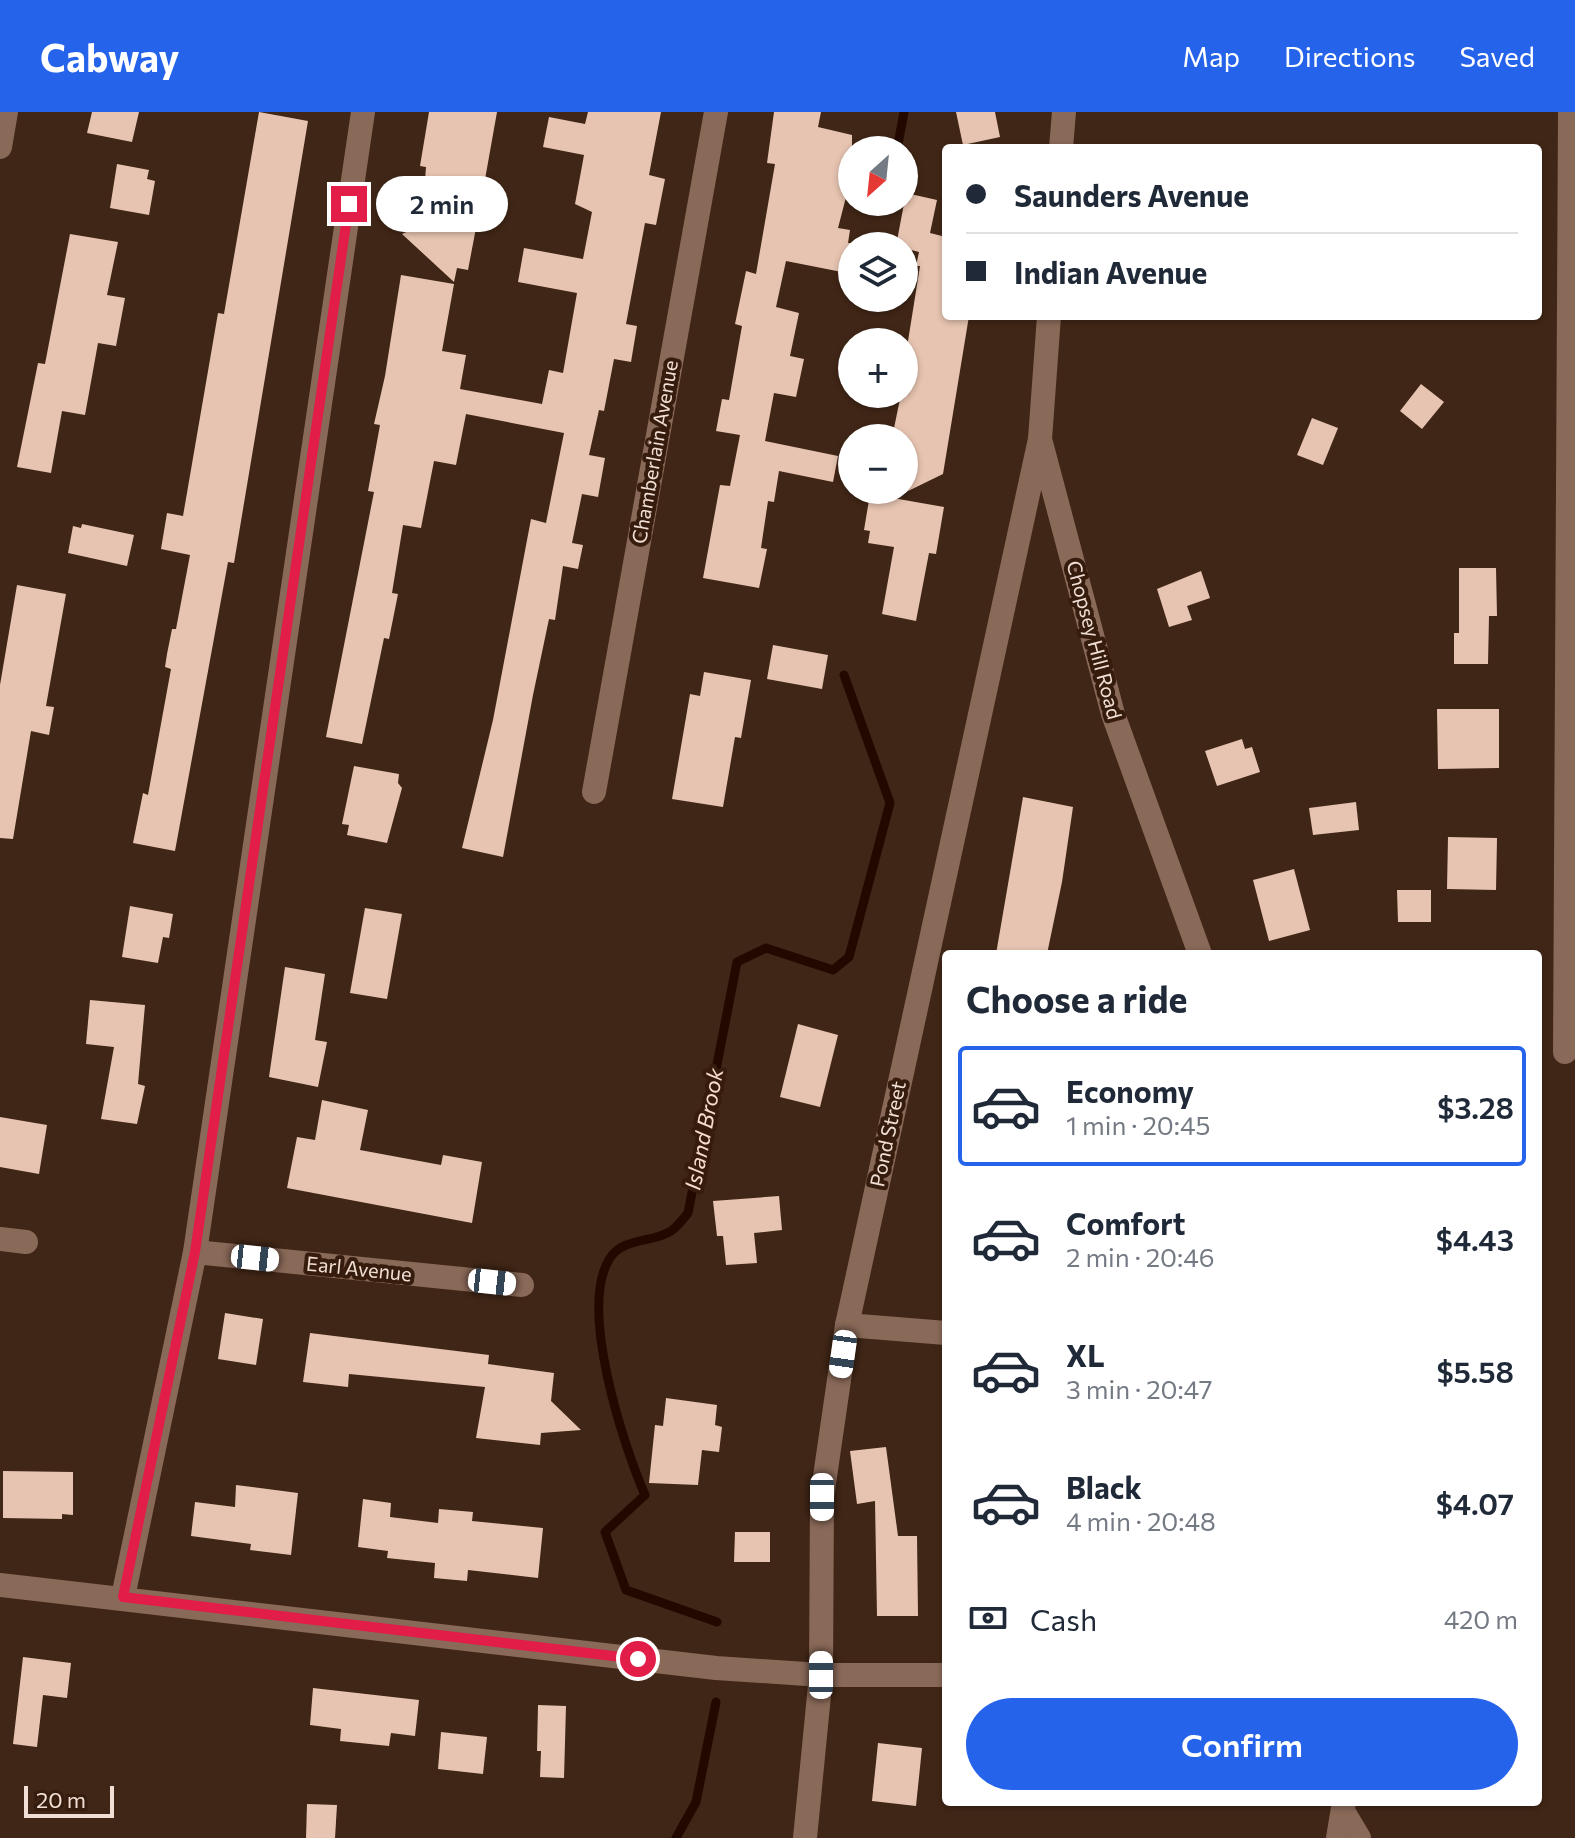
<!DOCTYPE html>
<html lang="en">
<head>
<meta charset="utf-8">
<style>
  :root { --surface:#fff; --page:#f6f6f7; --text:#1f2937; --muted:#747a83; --line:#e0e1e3; --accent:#2563eb }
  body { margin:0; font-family:Commissioner,sans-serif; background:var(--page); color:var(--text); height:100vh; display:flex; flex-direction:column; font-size:30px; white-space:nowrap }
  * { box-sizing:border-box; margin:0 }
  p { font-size:26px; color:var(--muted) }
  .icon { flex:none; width:44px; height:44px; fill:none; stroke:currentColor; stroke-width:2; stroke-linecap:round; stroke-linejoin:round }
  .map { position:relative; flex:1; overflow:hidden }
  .sheet { position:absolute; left:942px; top:838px; width:600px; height:856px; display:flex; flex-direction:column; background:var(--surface); border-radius:8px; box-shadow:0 2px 6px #0004 }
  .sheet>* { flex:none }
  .hud { position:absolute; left:942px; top:32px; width:600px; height:176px; border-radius:8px; box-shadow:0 2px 6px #0004; display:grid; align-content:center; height:176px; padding:0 24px; background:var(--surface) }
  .needle { width:52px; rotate:207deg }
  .buttons { position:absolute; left:838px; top:24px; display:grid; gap:16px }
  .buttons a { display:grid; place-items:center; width:80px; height:80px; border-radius:50%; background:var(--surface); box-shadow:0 2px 6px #0004; font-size:40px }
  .scale { position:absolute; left:24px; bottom:20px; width:90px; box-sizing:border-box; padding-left:8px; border:4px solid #f1dfd5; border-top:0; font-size:22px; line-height:28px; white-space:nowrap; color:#f1dfd5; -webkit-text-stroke:6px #361c0d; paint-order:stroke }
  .end { position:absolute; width:36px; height:36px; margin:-18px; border:10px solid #e11d48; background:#fff; box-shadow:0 0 0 4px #fff }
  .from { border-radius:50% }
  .bubble { position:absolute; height:56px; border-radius:28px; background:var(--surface); box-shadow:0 2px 6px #0004; font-size:26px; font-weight:600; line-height:56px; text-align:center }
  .car { position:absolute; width:24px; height:48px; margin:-24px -12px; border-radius:10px; box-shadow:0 0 6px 2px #0007; background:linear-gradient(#fff 24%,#345 0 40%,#fff 0 76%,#345 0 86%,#fff 0) }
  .hud b { display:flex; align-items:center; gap:28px; height:76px; font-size:30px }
  .hud b+b { border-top:2px solid var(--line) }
  .hud i { width:20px; height:20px; background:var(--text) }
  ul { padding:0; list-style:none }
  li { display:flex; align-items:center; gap:24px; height:120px; margin:0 16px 12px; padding:0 8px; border:4px solid transparent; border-radius:8px }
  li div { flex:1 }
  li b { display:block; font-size:30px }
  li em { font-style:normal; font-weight:600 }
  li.selected { border-color:var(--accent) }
  li>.icon { width:72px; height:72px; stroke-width:1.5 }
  h2 { padding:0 24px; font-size:36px; line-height:96px }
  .pay { display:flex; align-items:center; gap:20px; height:88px; padding:0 24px; font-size:30px }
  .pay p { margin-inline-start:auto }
  .button { display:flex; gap:16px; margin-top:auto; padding:16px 24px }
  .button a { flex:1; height:92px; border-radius:48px; background:var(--accent); color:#fff; font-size:32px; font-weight:600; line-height:92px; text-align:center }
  header { display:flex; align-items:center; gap:48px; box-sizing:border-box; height:112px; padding:0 40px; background:var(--accent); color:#fff }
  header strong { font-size:38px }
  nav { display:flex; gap:44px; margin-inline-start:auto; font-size:28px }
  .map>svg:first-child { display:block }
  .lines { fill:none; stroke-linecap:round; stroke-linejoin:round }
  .stream { stroke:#220900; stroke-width:9 }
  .building { fill:#e7c4b1 }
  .minor { stroke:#896958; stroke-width:24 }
  .tertiary { stroke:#896958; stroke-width:24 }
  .route { stroke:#e11d48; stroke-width:10 }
  .labels { text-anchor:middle; stroke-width:8; stroke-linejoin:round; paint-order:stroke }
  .street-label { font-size:20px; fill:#f1dfd5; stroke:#361c0d }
  .water-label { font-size:22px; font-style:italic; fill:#f8dccd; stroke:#361c0d }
</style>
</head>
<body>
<header>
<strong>Cabway</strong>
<nav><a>Map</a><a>Directions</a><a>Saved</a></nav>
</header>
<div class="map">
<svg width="1575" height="1726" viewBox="0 0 1575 1726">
  <rect width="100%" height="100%" fill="#402616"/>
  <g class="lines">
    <g class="stream">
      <path d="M897 38 904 0"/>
      <path d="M888 91 889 90"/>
      <path d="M717 1510 626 1478 605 1420 645 1383C623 1332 578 1195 610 1146 624 1125 653 1131 671 1119 677 1115 683 1107 688 1101L737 850 766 836 833 858 849 845 890 691 844 563"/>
      <path d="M676 1726 696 1690 716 1590"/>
    </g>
  </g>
  <g class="building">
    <path d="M92 0H139L132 30 87 21Z"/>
    <path d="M259 0 308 9 234 451 228 450 175 739 133 731 143 681 148 683 171 557 165 555 167 542 172 517H176L190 443 161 437 167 401 183 404 218 201 224 202Z"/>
    <path d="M429 0H497L484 73 451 112 476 116 468 158 457 156 454 170 402 122 417 115 425 68 426 55 420 54Z"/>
    <path d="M588 0H661L649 63 665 67 656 113 645 111 626 212 637 214 631 250 614 247 604 299 599 298 589 343 605 346 598 385 582 382 572 431 583 433 578 457 563 454 555 508 549 507 533 583 503 745 462 736 493 608 531 407 546 411 564 321 466 302 456 353 434 349 421 416 403 413 392 481 398 482 389 527 384 526 362 632 326 625 374 380 368 379 380 313 374 312 385 264 401 163 454 172 442 239 466 243 460 277 542 292 549 258 563 261 577 181 518 170 524 136 583 147 592 100 575 92 584 43 543 35 549 5 585 12Z"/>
    <path d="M774 0H821L818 15 852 23V62L838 116 850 118 848 131H852V162L786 149 776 195 799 201 790 244 804 247 796 285 774 281 765 329 838 344 833 370 779 359 774 390 768 389 761 436 767 437 759 476 703 466 720 373 730 374 740 323 716 319 722 287 729 288 742 214 735 212 746 159 756 162 775 52 767 51Z"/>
    <path d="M956 0H995L1000 25 963 33Z"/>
    <path d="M117 52 149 58 147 67 155 69 149 103 110 96Z"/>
    <path d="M906 81 937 88 930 121 946 125V204H969L943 362 904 381V326H892L901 282H904V254L920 154H916L919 140 896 134Z"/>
    <path d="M70 122 118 130 107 183 125 186 116 234 98 231 85 303 62 299 51 361 17 355 38 251 45 252Z"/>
    <path d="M1421 272 1444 290 1422 317 1400 299Z"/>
    <path d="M1312 306 1338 316 1323 353 1297 343Z"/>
    <path d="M870 382 944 395 936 442 929 441 916 509 882 502 894 435 868 431 870 419 864 418Z"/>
    <path d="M82 412 134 423 127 454 68 441 73 414 81 416Z"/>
    <path d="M1459 456H1496L1497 504H1489L1488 552H1454V521H1459Z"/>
    <path d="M1201 459 1210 486 1187 494 1192 508 1169 515 1157 477Z"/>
    <path d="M17 473 66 482 46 594 54 595 49 623 31 619 13 727 0 726V573Z"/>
    <path d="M773 533 828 543 822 577 767 567Z"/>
    <path d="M704 560 751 568 741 626 735 625 723 695 672 687 690 582 700 584Z"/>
    <path d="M1437 597H1499V656L1438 657Z"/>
    <path d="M1242 627 1245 637 1252 635 1260 660 1217 674 1205 639Z"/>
    <path d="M354 654 399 662 398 671 402 676 387 731 347 723 349 713 342 712Z"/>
    <path d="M1023 685 1073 695 1062 770 1047 842H996Z"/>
    <path d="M1356 690 1359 718 1313 723 1309 696Z"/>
    <path d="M1448 725 1497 726 1496 778 1447 777Z"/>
    <path d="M1294 757 1310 818 1269 829 1253 768Z"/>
    <path d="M1397 778H1431V810H1398Z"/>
    <path d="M130 794 173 802 169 826 163 825 158 851 122 845Z"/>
    <path d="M365 796 402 802 387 887 350 881Z"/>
    <path d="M285 855 325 862 315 928 327 930 318 975 269 965Z"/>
    <path d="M90 888 145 893 138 972 145 974 137 1012 101 1007 114 935 86 932Z"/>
    <path d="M798 912 838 923 820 995 780 985Z"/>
    <path d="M322 988 368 998 360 1038 441 1053 443 1043 482 1050 472 1111 287 1076 297 1025 315 1028Z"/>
    <path d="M0 1005 47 1013 39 1062 0 1055Z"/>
    <path d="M779 1084 782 1118 754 1121 757 1151 726 1153 723 1124H717L713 1089Z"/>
    <path d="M225 1201 263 1207 256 1253 218 1247Z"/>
    <path d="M310 1221 489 1243 488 1252 554 1261 551 1289 581 1318 541 1321 540 1333 476 1326 485 1275 349 1262 348 1275 303 1270Z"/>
    <path d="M666 1286 717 1293 715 1313 722 1315 719 1340 702 1338 698 1373 649 1371 655 1313 663 1314Z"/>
    <path d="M886 1335 898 1424H917L918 1504H877L875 1389 857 1392 850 1339Z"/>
    <path d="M3 1359 73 1360V1403L62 1402V1407L3 1406Z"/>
    <path d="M236 1373 298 1381 291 1443 250 1438 251 1432 191 1424 195 1390 235 1395Z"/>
    <path d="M363 1387 391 1391 390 1405 438 1411 439 1397 473 1400 472 1409 543 1416 538 1466 468 1458 467 1469 434 1466 435 1451 387 1446 388 1439 358 1435Z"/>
    <path d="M735 1420H770V1450H734Z"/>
    <path d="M23 1545 71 1551 67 1586 43 1583 37 1635 13 1632Z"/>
    <path d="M313 1576 419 1588 415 1624 391 1621 389 1634 340 1629 341 1617 310 1613Z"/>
    <path d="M538 1593 566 1594 564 1666 540 1665 541 1639H537Z"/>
    <path d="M441 1620 487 1625 483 1662 438 1657Z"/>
    <path d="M878 1631 922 1636 916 1694 872 1689Z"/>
    <path d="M307 1692 337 1693 335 1726H306Z"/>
  </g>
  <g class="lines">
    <g class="minor">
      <path d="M0 35 6 0"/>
      <path d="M594 680 716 0"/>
      <path d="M1565 940 1570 0"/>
      <path d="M0 1127 26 1130"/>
      <path d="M195 1140 522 1173"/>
      <path d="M847 1213 946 1221"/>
      <path d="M0 1473 716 1556 821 1563H946"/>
      <path d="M123 1485 195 1140 363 0"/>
      <path d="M1344 1701 1359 1726"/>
      <path d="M805 1726 821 1563 822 1385 847 1213 1040 327"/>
    </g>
    <g class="tertiary">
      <path d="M1061 36 1064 0"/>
      <path d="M1049 204 1040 327 1113 602 1200 842"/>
      <path d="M1338 1726 1344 1690"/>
    </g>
  </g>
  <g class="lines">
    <path class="route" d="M349 92 195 1140 123 1485 638 1547"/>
  </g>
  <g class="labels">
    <g class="street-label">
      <text transform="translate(655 340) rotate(-80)" y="7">Chamberlain Avenue</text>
      <text transform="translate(1094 528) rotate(75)" y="7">Chopsey Hill Road</text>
      <text transform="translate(888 1022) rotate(-78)" y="7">Pond Street</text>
      <text transform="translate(359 1157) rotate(6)" y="7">Earl Avenue</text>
    </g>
    <g class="water-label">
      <text transform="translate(704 1017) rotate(-79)" y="8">Island Brook</text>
    </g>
  </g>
</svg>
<div class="buttons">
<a><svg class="needle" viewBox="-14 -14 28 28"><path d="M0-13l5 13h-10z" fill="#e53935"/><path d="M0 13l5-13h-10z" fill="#747a83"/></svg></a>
<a><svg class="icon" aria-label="layers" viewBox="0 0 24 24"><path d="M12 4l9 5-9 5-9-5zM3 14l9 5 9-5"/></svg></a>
<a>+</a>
<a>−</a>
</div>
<div class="scale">20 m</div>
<i class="end from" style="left:638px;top:1547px"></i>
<i class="end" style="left:349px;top:92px"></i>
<div class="bubble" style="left:376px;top:64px;width:132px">2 min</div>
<i class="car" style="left:255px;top:1146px;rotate:96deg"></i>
<i class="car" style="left:492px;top:1170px;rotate:96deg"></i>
<i class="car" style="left:843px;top:1242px;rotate:188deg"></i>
<i class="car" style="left:822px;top:1385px;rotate:180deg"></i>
<i class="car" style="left:821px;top:1563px;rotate:0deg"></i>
<div class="hud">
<b><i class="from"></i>Saunders Avenue</b>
<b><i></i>Indian Avenue</b>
</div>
<section class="sheet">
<h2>Choose a ride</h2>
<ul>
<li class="selected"><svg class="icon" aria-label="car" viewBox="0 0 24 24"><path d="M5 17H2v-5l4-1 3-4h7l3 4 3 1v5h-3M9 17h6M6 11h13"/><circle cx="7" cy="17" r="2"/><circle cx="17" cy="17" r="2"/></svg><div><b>Economy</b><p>1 min · 20:45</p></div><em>$3.28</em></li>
<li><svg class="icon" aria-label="car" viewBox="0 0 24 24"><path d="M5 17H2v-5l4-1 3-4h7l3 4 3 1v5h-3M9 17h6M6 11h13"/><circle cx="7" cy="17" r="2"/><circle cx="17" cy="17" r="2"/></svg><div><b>Comfort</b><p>2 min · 20:46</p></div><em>$4.43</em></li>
<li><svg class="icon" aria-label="car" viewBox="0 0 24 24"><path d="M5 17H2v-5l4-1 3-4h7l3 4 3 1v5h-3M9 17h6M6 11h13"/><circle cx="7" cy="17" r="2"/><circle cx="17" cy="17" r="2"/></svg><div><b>XL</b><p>3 min · 20:47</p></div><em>$5.58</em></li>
<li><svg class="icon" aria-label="car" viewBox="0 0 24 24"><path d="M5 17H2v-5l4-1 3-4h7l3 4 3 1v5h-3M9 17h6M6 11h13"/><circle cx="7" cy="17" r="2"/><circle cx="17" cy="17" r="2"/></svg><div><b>Black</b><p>4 min · 20:48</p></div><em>$4.07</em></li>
</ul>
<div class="pay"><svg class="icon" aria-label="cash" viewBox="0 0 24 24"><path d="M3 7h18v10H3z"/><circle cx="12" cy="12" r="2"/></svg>Cash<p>420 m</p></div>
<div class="button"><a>Confirm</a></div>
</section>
</div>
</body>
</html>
